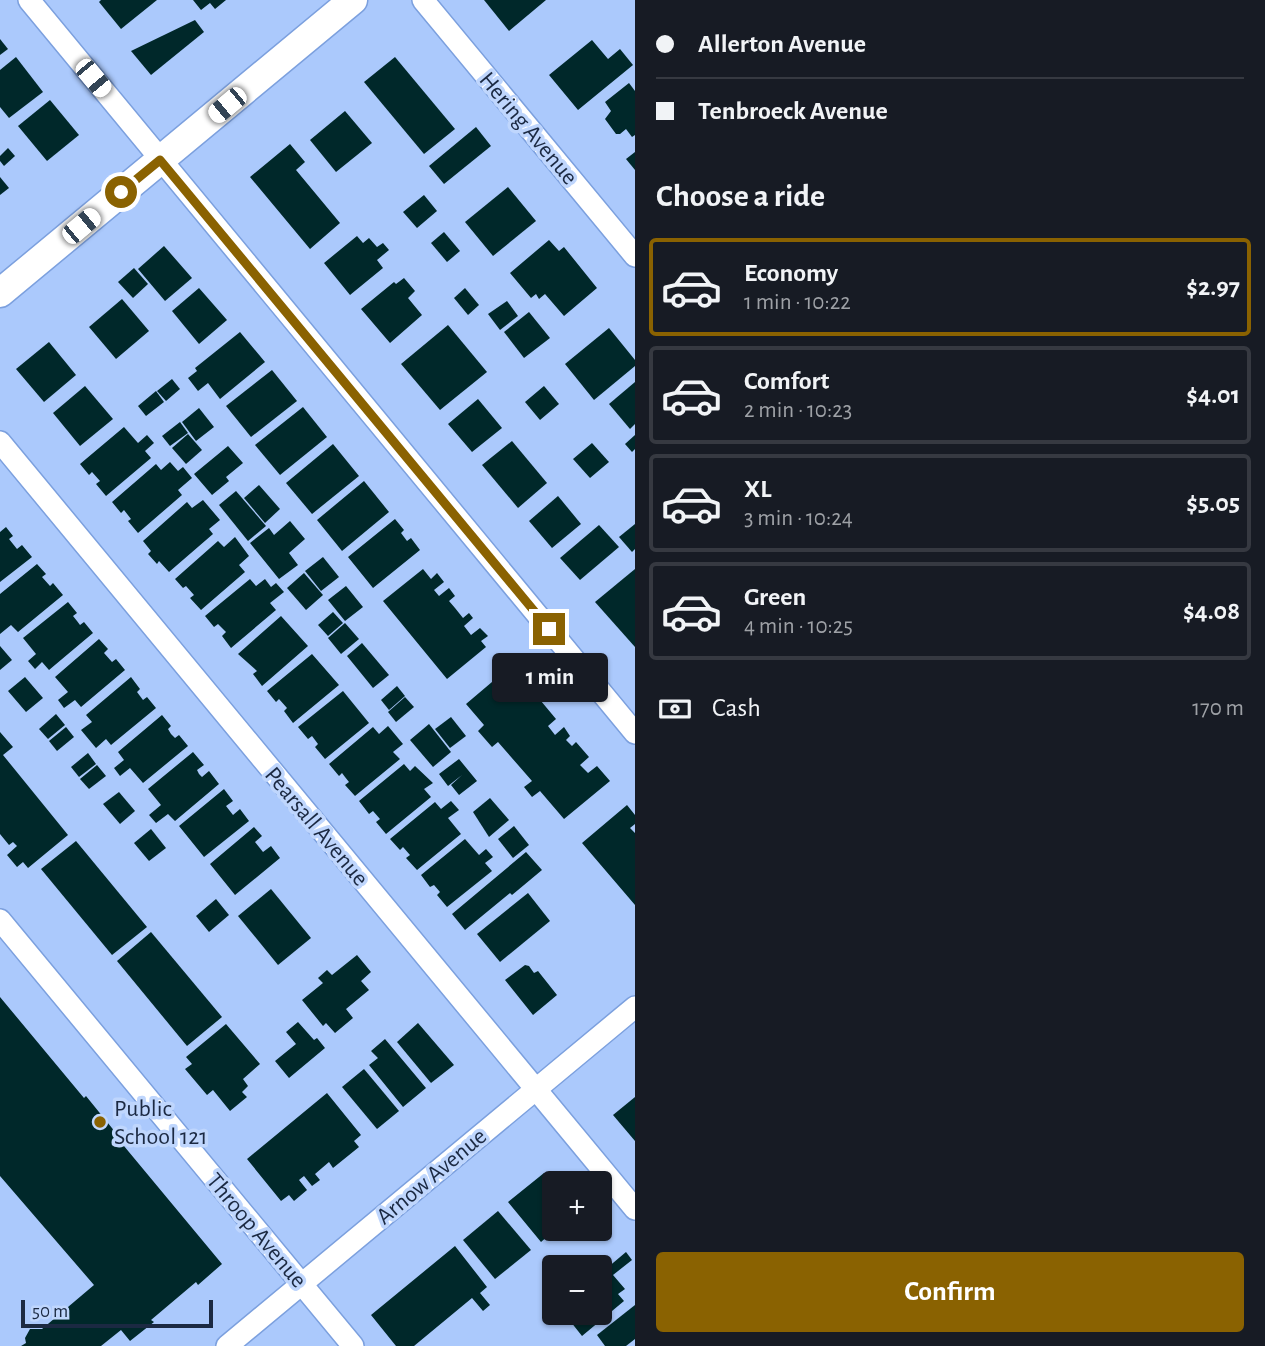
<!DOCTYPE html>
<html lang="en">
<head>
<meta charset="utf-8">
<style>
  :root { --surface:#171b24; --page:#20242c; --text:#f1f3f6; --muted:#9ea1a6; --line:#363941; --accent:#8a6201 }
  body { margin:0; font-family:"Alegreya Sans",sans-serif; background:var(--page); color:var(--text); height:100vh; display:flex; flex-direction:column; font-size:26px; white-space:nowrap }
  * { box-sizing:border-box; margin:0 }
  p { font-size:23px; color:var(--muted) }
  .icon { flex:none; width:38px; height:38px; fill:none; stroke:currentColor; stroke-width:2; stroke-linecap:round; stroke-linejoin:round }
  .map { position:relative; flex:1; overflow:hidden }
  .panel { display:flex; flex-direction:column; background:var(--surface); width:630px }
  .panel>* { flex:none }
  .top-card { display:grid; align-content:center; height:154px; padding:0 21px; background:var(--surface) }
  .fabs { position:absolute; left:542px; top:1171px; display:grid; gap:14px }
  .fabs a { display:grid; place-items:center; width:70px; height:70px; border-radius:7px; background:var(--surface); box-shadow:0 2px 5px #0004; font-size:35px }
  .scale { position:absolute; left:21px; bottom:18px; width:192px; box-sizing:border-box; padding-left:7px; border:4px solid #1b2942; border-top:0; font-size:19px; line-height:24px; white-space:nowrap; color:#1b2942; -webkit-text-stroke:5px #bfd6fd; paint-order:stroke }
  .end { position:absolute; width:32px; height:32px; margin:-16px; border:9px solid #8a6201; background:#fff; box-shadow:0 0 0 4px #fff }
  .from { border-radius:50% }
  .bubble { position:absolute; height:49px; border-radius:7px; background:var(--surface); box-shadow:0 2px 5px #0004; font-size:23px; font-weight:600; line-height:49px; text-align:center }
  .car { position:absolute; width:21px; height:42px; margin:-21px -10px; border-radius:9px; box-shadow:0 0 5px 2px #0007; background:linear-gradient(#fff 24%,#345 0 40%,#fff 0 76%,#345 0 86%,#fff 0) }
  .top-card b { display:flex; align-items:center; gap:24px; height:66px; font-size:26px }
  .top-card b+b { border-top:2px solid var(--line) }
  .top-card i { width:18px; height:18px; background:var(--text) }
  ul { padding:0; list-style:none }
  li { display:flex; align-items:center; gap:21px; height:98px; margin:0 14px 10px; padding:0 7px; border:4px solid var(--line); border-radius:7px }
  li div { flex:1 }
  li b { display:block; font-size:26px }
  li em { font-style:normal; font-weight:600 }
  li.current { border-color:var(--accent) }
  li>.icon { width:63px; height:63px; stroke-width:1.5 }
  h2 { padding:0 21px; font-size:32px; line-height:84px }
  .pay { display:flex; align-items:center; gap:18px; height:77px; padding:0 21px; font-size:26px }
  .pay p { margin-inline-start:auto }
  .action { display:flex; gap:14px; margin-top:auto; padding:14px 21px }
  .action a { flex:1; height:80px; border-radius:7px; background:var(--accent); color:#fff; font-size:28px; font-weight:600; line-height:80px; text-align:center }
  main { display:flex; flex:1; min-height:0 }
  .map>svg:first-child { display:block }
  .building { fill:#00282a }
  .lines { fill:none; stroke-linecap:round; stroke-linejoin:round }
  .street-casing { stroke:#7ca0de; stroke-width:24 }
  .secondary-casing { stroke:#7ca0de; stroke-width:31 }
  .street { stroke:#fff; stroke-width:21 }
  .secondary { stroke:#fff; stroke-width:28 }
  .route { stroke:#8a6201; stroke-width:9 }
  .poi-dot { fill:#8a6201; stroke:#bfd6fd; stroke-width:2.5 }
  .labels { text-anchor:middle; stroke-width:7; stroke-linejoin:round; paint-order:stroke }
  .street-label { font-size:24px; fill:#1b2942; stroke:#bfd6fd }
  .poi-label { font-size:24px; fill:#1b2942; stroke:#bfd6fd; text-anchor:start }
</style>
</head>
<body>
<main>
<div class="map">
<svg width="635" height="1346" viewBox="0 0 635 1346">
  <rect width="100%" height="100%" fill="#abc9fc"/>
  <g class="building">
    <path d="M101 0H157L121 29 99 2Z"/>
    <path d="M193 0H226L215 9 210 3 201 10Z"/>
    <path d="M484 0H546L509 31Z"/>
    <path d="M195 20 204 32 151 75 131 51Z"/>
    <path d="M0 39 8 49 0 55Z"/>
    <path d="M592 40 608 59 620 49 633 65 578 110 549 75Z"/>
    <path d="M16 57 43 92 9 118 0 107V70Z"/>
    <path d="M395 57 455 129 424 154 364 82Z"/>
    <path d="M629 83 635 91V135L632 137 626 129 620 134H616L605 119 611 111 605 102Z"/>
    <path d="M50 100 79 135 47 161 18 126Z"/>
    <path d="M345 111 372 143 336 172 310 140Z"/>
    <path d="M476 127 491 146 444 184 429 166Z"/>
    <path d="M290 144 305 162 296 170 340 223 310 249 250 177Z"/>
    <path d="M8 148 15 156 4 166 0 161V156Z"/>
    <path d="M635 152V170L626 159Z"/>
    <path d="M0 177 9 188 0 195Z"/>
    <path d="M508 187 536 221 493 256 465 222Z"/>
    <path d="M424 195 437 211 417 228 403 212Z"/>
    <path d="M444 232 460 251 447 262 431 243Z"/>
    <path d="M357 236 363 243 369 238 377 247 383 243 389 250 377 260 383 268 350 295 324 263Z"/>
    <path d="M549 240 559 251 564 247 597 288 564 316 545 294 539 299 536 294 531 298 510 273Z"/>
    <path d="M164 246 192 278 165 301 138 269Z"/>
    <path d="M134 268 148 284 133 298 118 282Z"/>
    <path d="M404 278 415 291 408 298 422 315 390 343 361 309 394 282 396 284Z"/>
    <path d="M199 288 227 320 199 344 172 311Z"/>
    <path d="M465 288 479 305 468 315 454 298Z"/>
    <path d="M122 299 149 331 116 359 89 327Z"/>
    <path d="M507 301 518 316 500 330 488 314Z"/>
    <path d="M529 312 550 338 524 358 504 332Z"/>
    <path d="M448 325 487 372 440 410 401 364Z"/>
    <path d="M609 328 635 360V366L594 400 565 364Z"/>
    <path d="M240 332 265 362 220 399 208 383 198 391 188 378 197 371 195 368Z"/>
    <path d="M49 342 76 375 44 402 16 369Z"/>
    <path d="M272 370 297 401 251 437 226 406Z"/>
    <path d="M172 379 180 389 166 401 157 391Z"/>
    <path d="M635 382V424L630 429 609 404Z"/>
    <path d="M85 386 113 419 80 446 53 413Z"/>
    <path d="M544 386 559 404 540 420 525 402Z"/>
    <path d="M156 391 164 402 146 416 138 406Z"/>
    <path d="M478 399 502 428 472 452 448 424Z"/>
    <path d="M303 407 327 437 280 475 255 445Z"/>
    <path d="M199 408 214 427 196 441 182 422Z"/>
    <path d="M180 422 188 433 170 446 162 436Z"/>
    <path d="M124 427 138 443 147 435 154 443 145 451 151 458 106 496 96 484 100 481 92 472 89 475 80 464Z"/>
    <path d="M188 434 202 450 186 464 172 448Z"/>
    <path d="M635 435V449L632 452 625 444Z"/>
    <path d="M512 441 547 483 518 508 482 465Z"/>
    <path d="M592 443 609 462 590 478 573 459Z"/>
    <path d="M333 444 359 476 312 514 286 483Z"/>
    <path d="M228 446 243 463 226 477 229 481 212 495 194 474Z"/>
    <path d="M170 462 178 471 183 467 192 478 178 490 182 495 138 533 128 521 131 519 124 510 121 513 112 502 156 464 161 470Z"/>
    <path d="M364 481 389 512 342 551 317 520Z"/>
    <path d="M259 485 280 509 265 523 244 498Z"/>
    <path d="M236 491 266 526 248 541 219 505Z"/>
    <path d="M558 496 581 524 552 548 529 521Z"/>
    <path d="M203 500 220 520 209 529 213 534 169 572 159 561 157 564 148 554 151 551 143 541 187 502 192 508Z"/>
    <path d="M395 519 404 530 401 533 407 541 411 538 420 550 373 588 348 557Z"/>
    <path d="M290 521 305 539 289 553 298 565 279 579 250 543 269 528 274 535Z"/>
    <path d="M635 524V549L632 552 619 537Z"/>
    <path d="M599 525 619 547 580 580 560 558Z"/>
    <path d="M6 527 13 536 9 539 17 549 22 545 32 557 0 582V532Z"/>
    <path d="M235 537 249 556 239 565 245 572 201 610 190 598 194 595 186 586 183 588 175 579 218 541 224 547Z"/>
    <path d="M323 557 339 577 321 591 305 571Z"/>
    <path d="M37 564 46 574 42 577 50 586 53 583 63 595 18 632 11 625 0 634V594Z"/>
    <path d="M423 569 431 579 437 573 444 582 434 590 439 596 449 588 455 596 449 601 455 608 463 618 469 613 473 618 464 626 471 635 480 628 488 636 481 641 486 647 447 679 383 601Z"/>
    <path d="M635 569V647L595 602Z"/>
    <path d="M304 573 323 595 306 610 287 588Z"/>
    <path d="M250 579 256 586 265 579 271 587 276 583 284 592 270 603 276 610 231 648 222 636 226 632 218 624 214 627 205 616Z"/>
    <path d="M346 586 363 607 345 621 328 600Z"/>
    <path d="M68 602 77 613 73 616 77 621 80 625 84 622 93 633 49 670 42 662 35 669 28 661 36 654 23 638Z"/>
    <path d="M333 612 343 623 328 636 318 625Z"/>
    <path d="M281 616 308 646 262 686 253 674 257 671 238 654Z"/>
    <path d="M345 623 359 639 341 654 328 638Z"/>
    <path d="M99 639 108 649 104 653 112 662 116 659 125 670 81 707 75 700 64 708 58 700 68 692 55 677Z"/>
    <path d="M362 643 389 675 373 688 347 656Z"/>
    <path d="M0 646 12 660 0 670Z"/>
    <path d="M312 654 339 685 293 723 284 711 287 708 279 699 276 702 267 691Z"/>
    <path d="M511 666 524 681 515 688 522 696 531 689 556 719 548 726 555 735 564 727 570 736 566 740 572 746 576 742 589 757 580 765 588 773 597 766 610 781 564 819 540 791 532 797 524 787 532 781 498 742 492 747 478 731 484 725 466 704Z"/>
    <path d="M25 677 43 698 26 712 8 691Z"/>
    <path d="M131 677 140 689 137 692 143 700 147 697 156 708 111 745 106 739 96 748 81 730 92 722 86 715Z"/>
    <path d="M397 686 405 696 389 710 381 700Z"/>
    <path d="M343 691 369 723 325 759 315 747 318 744 312 736 308 739 298 727Z"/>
    <path d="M405 697 414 707 396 722 388 712Z"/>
    <path d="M56 714 65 725 48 739 39 729Z"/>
    <path d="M162 715 171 726 168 729 171 734 175 738 179 735 188 746 143 783 130 768 120 776 114 768 124 760 118 752Z"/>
    <path d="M451 717 466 736 450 748 435 729Z"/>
    <path d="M429 724 451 752 433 767 410 740Z"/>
    <path d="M388 726 403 744 393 752 400 759 355 796 345 785 349 782 345 777 342 773 339 776 329 764 373 727 379 734Z"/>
    <path d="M66 727 74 737 57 751 49 741Z"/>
    <path d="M0 732 13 747 3 755 68 835 28 868 23 862 17 867 7 855 17 846 13 842 9 845 0 834Z"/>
    <path d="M193 752 204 765 197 770 199 774 202 777 209 771 219 784 175 821 168 814 156 823 149 815 161 805 148 789Z"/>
    <path d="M88 753 96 764 79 777 71 767Z"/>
    <path d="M459 759 477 781 459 795 451 785 462 775 448 786 439 774Z"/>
    <path d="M404 764 410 771 415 766 433 783 424 789 431 797 386 834 376 822 380 819 373 811 369 814 359 801Z"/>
    <path d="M97 765 106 776 89 789 80 779Z"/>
    <path d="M224 789 233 801 226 806 233 815 240 809 249 821 204 857 179 826Z"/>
    <path d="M119 792 135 811 120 824 103 804Z"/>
    <path d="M490 798 509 820 489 837 473 812Z"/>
    <path d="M451 801 459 810 448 818 461 834 417 870 406 858 410 855 403 847 400 850 390 839 435 802 441 809Z"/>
    <path d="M627 805 635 815V824L630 828 635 833V905L582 843Z"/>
    <path d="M514 826 529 845 513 858 498 839Z"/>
    <path d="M254 827 262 836 255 842 263 852 271 846 280 858 235 895 210 864Z"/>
    <path d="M151 829 166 848 149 861 134 843Z"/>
    <path d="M465 839 479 855 486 849 493 857 485 863 492 871 447 907 437 895 440 892 434 885 430 887 421 875Z"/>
    <path d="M76 841 147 927 112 955 41 869Z"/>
    <path d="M526 852 542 870 512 895 510 893 465 930 452 914Z"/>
    <path d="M271 889 311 938 278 965 238 916Z"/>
    <path d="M528 893 550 921 500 962 477 934Z"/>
    <path d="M216 899 229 915 209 932 196 916Z"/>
    <path d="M151 932 222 1017 187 1046 117 961Z"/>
    <path d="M357 955 371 972 361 981 369 990 346 1009 353 1018 335 1033 326 1023 323 1026 302 1000 323 983 318 978 327 970 332 975Z"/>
    <path d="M525 965 529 966 534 973 538 971 557 995 533 1015 505 980Z"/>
    <path d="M0 997 84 1098 86 1096 116 1133 114 1134 222 1264 198 1285 196 1282 151 1320 154 1322 130 1341 121 1330 101 1346H21L26 1343 25 1338 30 1329H42L94 1285 0 1176Z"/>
    <path d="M298 1022 314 1040 317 1038 325 1048 289 1078 275 1061 296 1044 286 1032Z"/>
    <path d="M418 1023 454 1065 431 1083 397 1042Z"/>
    <path d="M226 1024 260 1064 243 1079 248 1086 242 1092 247 1097 230 1111 213 1090 207 1095 185 1069 192 1064 186 1057Z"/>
    <path d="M385 1039 426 1088 403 1107 369 1065 378 1058 371 1051Z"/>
    <path d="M364 1069 399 1111 377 1129 342 1087Z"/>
    <path d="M327 1093 361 1135 354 1141 359 1147 333 1168 329 1162 315 1174 320 1180 312 1186 304 1176 299 1180 307 1190 294 1201 289 1195 281 1201 247 1159Z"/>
    <path d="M635 1097V1141L613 1115Z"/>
    <path d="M544 1173 555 1186V1228H557L541 1242 508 1202Z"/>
    <path d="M498 1211 531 1250 495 1279 463 1240Z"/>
    <path d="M455 1246 487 1287 480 1293 490 1305 483 1311 472 1298 414 1346H396L371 1315Z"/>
    <path d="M626 1252 632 1260 613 1275 625 1289 618 1294 624 1301 582 1336 563 1312H600V1267H598L603 1262 607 1268Z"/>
    <path d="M635 1305V1339L626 1346H605L597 1335Z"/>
  </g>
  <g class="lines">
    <g class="street-casing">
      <g id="street">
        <path d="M29 0 635 733"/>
        <path d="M423 0 635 256"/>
        <path d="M0 442 635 1209"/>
        <path d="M0 920 353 1346"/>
        <path d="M227 1346 635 1007"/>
      </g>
    </g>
    <g class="secondary-casing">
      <path id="secondary" d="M0 293 353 0"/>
    </g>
    <use href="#street" class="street"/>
    <use href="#secondary" class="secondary"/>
  </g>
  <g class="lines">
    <path class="route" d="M121 192 160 160 549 629"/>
  </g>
  <circle class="poi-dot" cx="100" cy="1122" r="7"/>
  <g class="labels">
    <g class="street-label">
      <text transform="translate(529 128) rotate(50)" y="8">Hering Avenue</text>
      <text transform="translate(317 826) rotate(50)" y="8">Pearsall Avenue</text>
      <text transform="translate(431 1176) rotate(-40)" y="8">Arnow Avenue</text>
      <text transform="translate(257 1230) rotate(50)" y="8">Throop Avenue</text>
    </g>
    <g class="poi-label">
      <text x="114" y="1116">Public<tspan x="114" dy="28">School 121</tspan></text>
    </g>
  </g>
</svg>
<div class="fabs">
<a>+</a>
<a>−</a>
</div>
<div class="scale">50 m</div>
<i class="end from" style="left:121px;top:192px"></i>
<i class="end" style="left:549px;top:629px"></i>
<div class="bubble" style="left:492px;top:653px;width:116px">1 min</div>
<i class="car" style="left:93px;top:78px;rotate:140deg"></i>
<i class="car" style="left:227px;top:105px;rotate:230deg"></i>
<i class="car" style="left:81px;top:226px;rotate:50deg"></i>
</div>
<section class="panel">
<div class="top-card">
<b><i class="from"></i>Allerton Avenue</b>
<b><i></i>Tenbroeck Avenue</b>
</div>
<h2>Choose a ride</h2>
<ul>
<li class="current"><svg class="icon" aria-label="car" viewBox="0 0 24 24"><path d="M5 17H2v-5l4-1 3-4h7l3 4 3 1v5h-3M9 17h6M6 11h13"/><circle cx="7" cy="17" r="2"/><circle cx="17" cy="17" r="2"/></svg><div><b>Economy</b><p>1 min · 10:22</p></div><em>$2.97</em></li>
<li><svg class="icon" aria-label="car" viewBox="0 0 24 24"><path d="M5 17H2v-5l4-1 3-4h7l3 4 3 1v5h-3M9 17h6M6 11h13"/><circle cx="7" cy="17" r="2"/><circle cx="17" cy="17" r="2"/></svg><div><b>Comfort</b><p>2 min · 10:23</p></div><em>$4.01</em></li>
<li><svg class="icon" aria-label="car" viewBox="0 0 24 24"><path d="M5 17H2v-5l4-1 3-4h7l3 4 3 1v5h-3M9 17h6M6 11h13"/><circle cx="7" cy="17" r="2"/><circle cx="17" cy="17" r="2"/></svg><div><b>XL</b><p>3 min · 10:24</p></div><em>$5.05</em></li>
<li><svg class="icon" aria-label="car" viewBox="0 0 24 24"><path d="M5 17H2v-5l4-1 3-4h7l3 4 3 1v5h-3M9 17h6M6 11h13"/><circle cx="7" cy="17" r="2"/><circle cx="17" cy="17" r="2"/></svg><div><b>Green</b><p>4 min · 10:25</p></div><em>$4.08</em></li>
</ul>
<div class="pay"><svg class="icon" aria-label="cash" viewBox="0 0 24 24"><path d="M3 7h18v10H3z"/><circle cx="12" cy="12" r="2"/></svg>Cash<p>170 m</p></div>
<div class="action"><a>Confirm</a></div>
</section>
</main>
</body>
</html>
